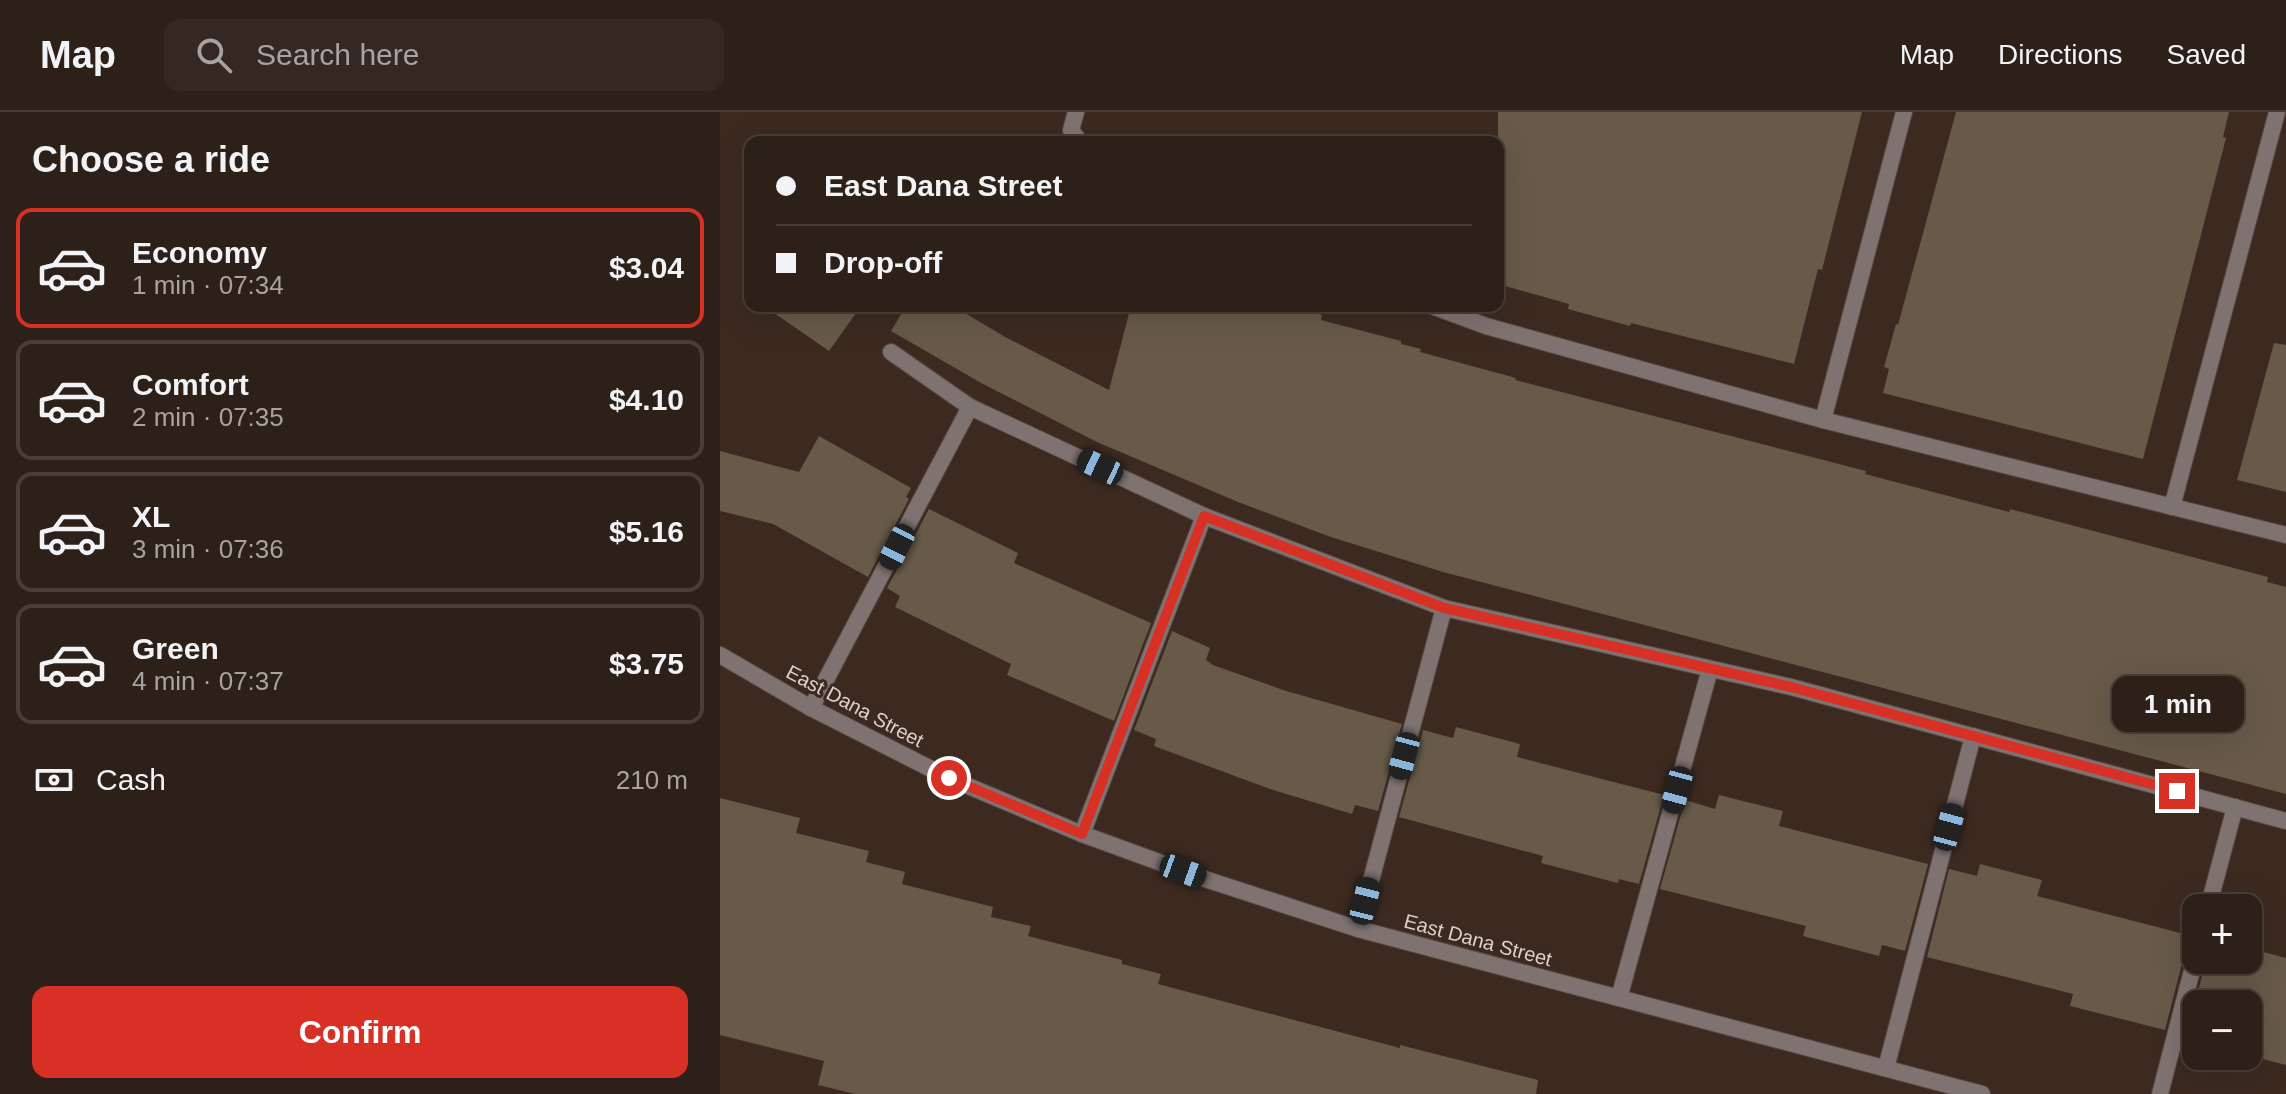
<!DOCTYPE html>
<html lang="en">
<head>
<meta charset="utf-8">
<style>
  :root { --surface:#2d2019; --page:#352822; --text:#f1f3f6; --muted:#a7a3a2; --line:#483e38; --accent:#d93025 }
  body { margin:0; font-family:Helvetica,sans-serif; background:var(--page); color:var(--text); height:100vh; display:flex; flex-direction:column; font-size:30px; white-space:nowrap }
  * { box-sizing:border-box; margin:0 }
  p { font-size:26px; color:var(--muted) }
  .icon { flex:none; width:44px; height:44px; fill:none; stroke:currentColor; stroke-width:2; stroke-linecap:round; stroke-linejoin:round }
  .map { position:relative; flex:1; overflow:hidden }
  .side { display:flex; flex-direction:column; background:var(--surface); width:720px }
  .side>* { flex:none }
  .top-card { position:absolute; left:24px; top:24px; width:760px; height:176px; border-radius:16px; box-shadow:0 8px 32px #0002,0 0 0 2px var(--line); display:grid; align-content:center; height:176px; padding:0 32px; background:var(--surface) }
  .controls { position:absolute; left:1462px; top:782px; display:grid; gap:16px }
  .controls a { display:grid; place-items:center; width:80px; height:80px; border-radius:16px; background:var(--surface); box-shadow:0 8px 32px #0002,0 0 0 2px var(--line); font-size:40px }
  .end { position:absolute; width:36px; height:36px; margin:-18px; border:10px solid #d93025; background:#fff; box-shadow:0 0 0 4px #fff }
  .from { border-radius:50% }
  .bubble { position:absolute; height:56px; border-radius:16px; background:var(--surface); box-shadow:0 8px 32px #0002,0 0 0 2px var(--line); font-size:26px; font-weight:800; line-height:56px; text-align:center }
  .car { position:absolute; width:24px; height:48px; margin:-24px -12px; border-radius:10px; box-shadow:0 0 6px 2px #0007; background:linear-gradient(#222 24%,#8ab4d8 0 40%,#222 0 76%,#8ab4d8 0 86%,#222 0) }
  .top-card b { display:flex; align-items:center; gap:28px; height:76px; font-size:30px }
  .top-card b+b { border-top:2px solid var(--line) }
  .top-card i { width:20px; height:20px; background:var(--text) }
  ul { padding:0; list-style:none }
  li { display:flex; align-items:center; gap:24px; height:120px; margin:0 16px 12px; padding:0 16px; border:4px solid var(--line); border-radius:16px }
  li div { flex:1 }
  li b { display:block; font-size:30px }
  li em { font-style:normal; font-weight:800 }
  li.selected { border-color:var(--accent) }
  li>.icon { width:72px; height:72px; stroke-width:1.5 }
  h2 { padding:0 32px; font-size:36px; line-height:96px }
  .pay { display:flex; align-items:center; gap:20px; height:88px; padding:0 32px; font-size:30px }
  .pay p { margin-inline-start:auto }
  .button { display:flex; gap:16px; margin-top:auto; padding:16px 32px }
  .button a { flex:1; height:92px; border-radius:16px; background:var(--accent); color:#fff; font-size:32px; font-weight:800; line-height:92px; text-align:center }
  header { display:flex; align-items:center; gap:48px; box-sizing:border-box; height:112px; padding:0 40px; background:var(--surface); border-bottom:2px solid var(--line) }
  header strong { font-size:38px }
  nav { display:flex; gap:44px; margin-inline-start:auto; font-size:28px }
  .search { width:560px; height:72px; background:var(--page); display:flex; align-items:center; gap:20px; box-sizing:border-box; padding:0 28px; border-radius:16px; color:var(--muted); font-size:30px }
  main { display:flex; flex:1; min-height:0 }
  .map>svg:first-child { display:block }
  .building { fill:#675a49 }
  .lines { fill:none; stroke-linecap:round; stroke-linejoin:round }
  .service-casing { stroke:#594840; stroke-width:18 }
  .minor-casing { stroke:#594840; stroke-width:18 }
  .service { stroke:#7f7372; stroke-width:16 }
  .minor { stroke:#7f7372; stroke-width:16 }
  .route { stroke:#d93025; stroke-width:10 }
  .labels { text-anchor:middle; stroke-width:6; stroke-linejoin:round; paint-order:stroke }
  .street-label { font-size:20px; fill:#ddd1cb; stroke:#3c2a21 }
</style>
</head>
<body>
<header>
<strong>Map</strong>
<div class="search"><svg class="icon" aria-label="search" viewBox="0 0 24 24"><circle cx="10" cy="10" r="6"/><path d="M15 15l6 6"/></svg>Search here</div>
<nav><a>Map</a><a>Directions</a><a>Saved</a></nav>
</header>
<main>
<section class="side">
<h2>Choose a ride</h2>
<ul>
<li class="selected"><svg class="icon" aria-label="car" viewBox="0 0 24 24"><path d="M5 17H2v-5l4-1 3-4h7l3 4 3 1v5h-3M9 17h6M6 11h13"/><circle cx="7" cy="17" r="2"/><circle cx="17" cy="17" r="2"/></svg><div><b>Economy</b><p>1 min · 07:34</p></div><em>$3.04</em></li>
<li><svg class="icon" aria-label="car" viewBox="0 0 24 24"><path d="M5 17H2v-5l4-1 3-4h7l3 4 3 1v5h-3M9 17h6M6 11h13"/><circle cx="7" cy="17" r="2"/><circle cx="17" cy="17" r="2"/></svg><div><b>Comfort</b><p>2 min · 07:35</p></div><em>$4.10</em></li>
<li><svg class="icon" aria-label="car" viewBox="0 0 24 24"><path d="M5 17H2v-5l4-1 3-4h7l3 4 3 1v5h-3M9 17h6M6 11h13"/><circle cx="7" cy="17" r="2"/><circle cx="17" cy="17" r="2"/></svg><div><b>XL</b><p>3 min · 07:36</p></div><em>$5.16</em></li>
<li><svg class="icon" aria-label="car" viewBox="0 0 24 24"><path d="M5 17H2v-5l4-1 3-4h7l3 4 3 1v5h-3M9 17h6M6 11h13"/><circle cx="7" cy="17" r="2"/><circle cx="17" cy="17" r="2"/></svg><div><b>Green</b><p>4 min · 07:37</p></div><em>$3.75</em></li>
</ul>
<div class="pay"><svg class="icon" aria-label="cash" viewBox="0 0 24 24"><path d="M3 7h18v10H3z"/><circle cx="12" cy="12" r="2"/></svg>Cash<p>210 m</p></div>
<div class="button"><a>Confirm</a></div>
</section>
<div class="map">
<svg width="1566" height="982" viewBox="0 0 1566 982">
  <rect width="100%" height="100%" fill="#3c2a21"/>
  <g class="building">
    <path d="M778 0H1142L1102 158 1098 157 1074 252 911 211 910 214 848 197 849 192 778 172Z"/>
    <path d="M1236 0H1509L1503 25 1506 26 1423 347 1163 281 1169 257 1164 255 1176 212 1178 213Z"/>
    <path d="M44 194H141L109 239Z"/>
    <path d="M186 194H233L287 226 389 278 411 194H566L602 203 601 208 681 229V232L701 237 700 240 796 266 795 268 1146 359 1145 362 1289 400 1290 397 1548 465 1547 470 1566 475V682L723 460 608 424 518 390 377 330 263 272 171 219Z"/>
    <path d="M1554 231 1566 233V380L1517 368Z"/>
    <path d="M99 324 191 376 186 385 189 387 148 465 53 412 0 399V339L79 360Z"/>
    <path d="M209 397 298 441 294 451 431 511 394 609 287 563 291 552 175 495 180 484 167 476Z"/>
    <path d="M452 519 490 536 486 548 493 553 563 578 682 612 658 699 635 693 632 702 550 677 434 634 436 627 414 618Z"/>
    <path d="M736 615 800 632 797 645 944 683 919 772 899 767 898 771 821 751 823 744 679 705 703 618 733 626Z"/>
    <path d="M999 683 1063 699 1059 714 1208 752 1185 839 1162 833 1159 844 1083 824 1086 814 940 777 965 688 995 697Z"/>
    <path d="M0 686 80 706 76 721 149 739 146 750 185 760 182 772 273 795 271 805 311 814 308 824 402 848V852L441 862 438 872 680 936V933L818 968 816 982H135L98 973 104 949 0 923Z"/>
    <path d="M1260 752 1322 768 1317 784 1476 825V832L1469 835 1465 840 1445 918 1350 894 1353 882 1207 845 1229 757 1257 764Z"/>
    <path d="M1528 836 1566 846V953L1528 943V892H1476V925L1467 923 1486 848H1528Z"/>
  </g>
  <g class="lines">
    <g class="service-casing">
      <g id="service">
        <path d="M356 0 351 18 360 30"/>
        <path d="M712 194 766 214 1103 308 1566 423"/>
        <path d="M171 240 250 295 484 404 724 496 1071 575 1566 709"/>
        <path d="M1103 308 1184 0"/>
        <path d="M1452 395 1557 0"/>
        <path d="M91 596 250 295"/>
        <path d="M362 722 484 404"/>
        <path d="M1488 796 1515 695"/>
        <path d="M638 817 724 496"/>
        <path d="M899 886 990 557"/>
        <path d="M1166 956 1253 624"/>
        <path d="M1440 982 1476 843"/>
      </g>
    </g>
    <g class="minor-casing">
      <path id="minor" d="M0 543 91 596 229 666 362 722 488 768 638 817 1262 982"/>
    </g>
    <use href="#service" class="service"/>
    <use href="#minor" class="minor"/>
  </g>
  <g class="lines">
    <path class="route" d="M229 666 362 722 484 404 724 496 1071 575 1457 679"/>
  </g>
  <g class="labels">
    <g class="street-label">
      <text transform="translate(135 594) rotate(28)" y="7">East Dana Street</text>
      <text transform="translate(758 828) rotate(15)" y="7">East Dana Street</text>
    </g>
  </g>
</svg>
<div class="controls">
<a>+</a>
<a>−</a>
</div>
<i class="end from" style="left:229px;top:666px"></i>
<i class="end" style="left:1457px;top:679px"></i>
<div class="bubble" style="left:1392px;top:564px;width:132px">1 min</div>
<i class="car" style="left:380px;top:355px;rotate:295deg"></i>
<i class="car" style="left:177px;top:435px;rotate:207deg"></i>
<i class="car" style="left:684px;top:644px;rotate:195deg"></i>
<i class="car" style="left:957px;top:678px;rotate:195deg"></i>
<i class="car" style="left:1229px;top:715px;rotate:15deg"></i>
<i class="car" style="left:463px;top:759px;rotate:110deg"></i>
<i class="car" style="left:645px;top:789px;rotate:14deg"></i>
<div class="top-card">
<b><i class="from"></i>East Dana Street</b>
<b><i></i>Drop-off</b>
</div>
</div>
</main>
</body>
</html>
